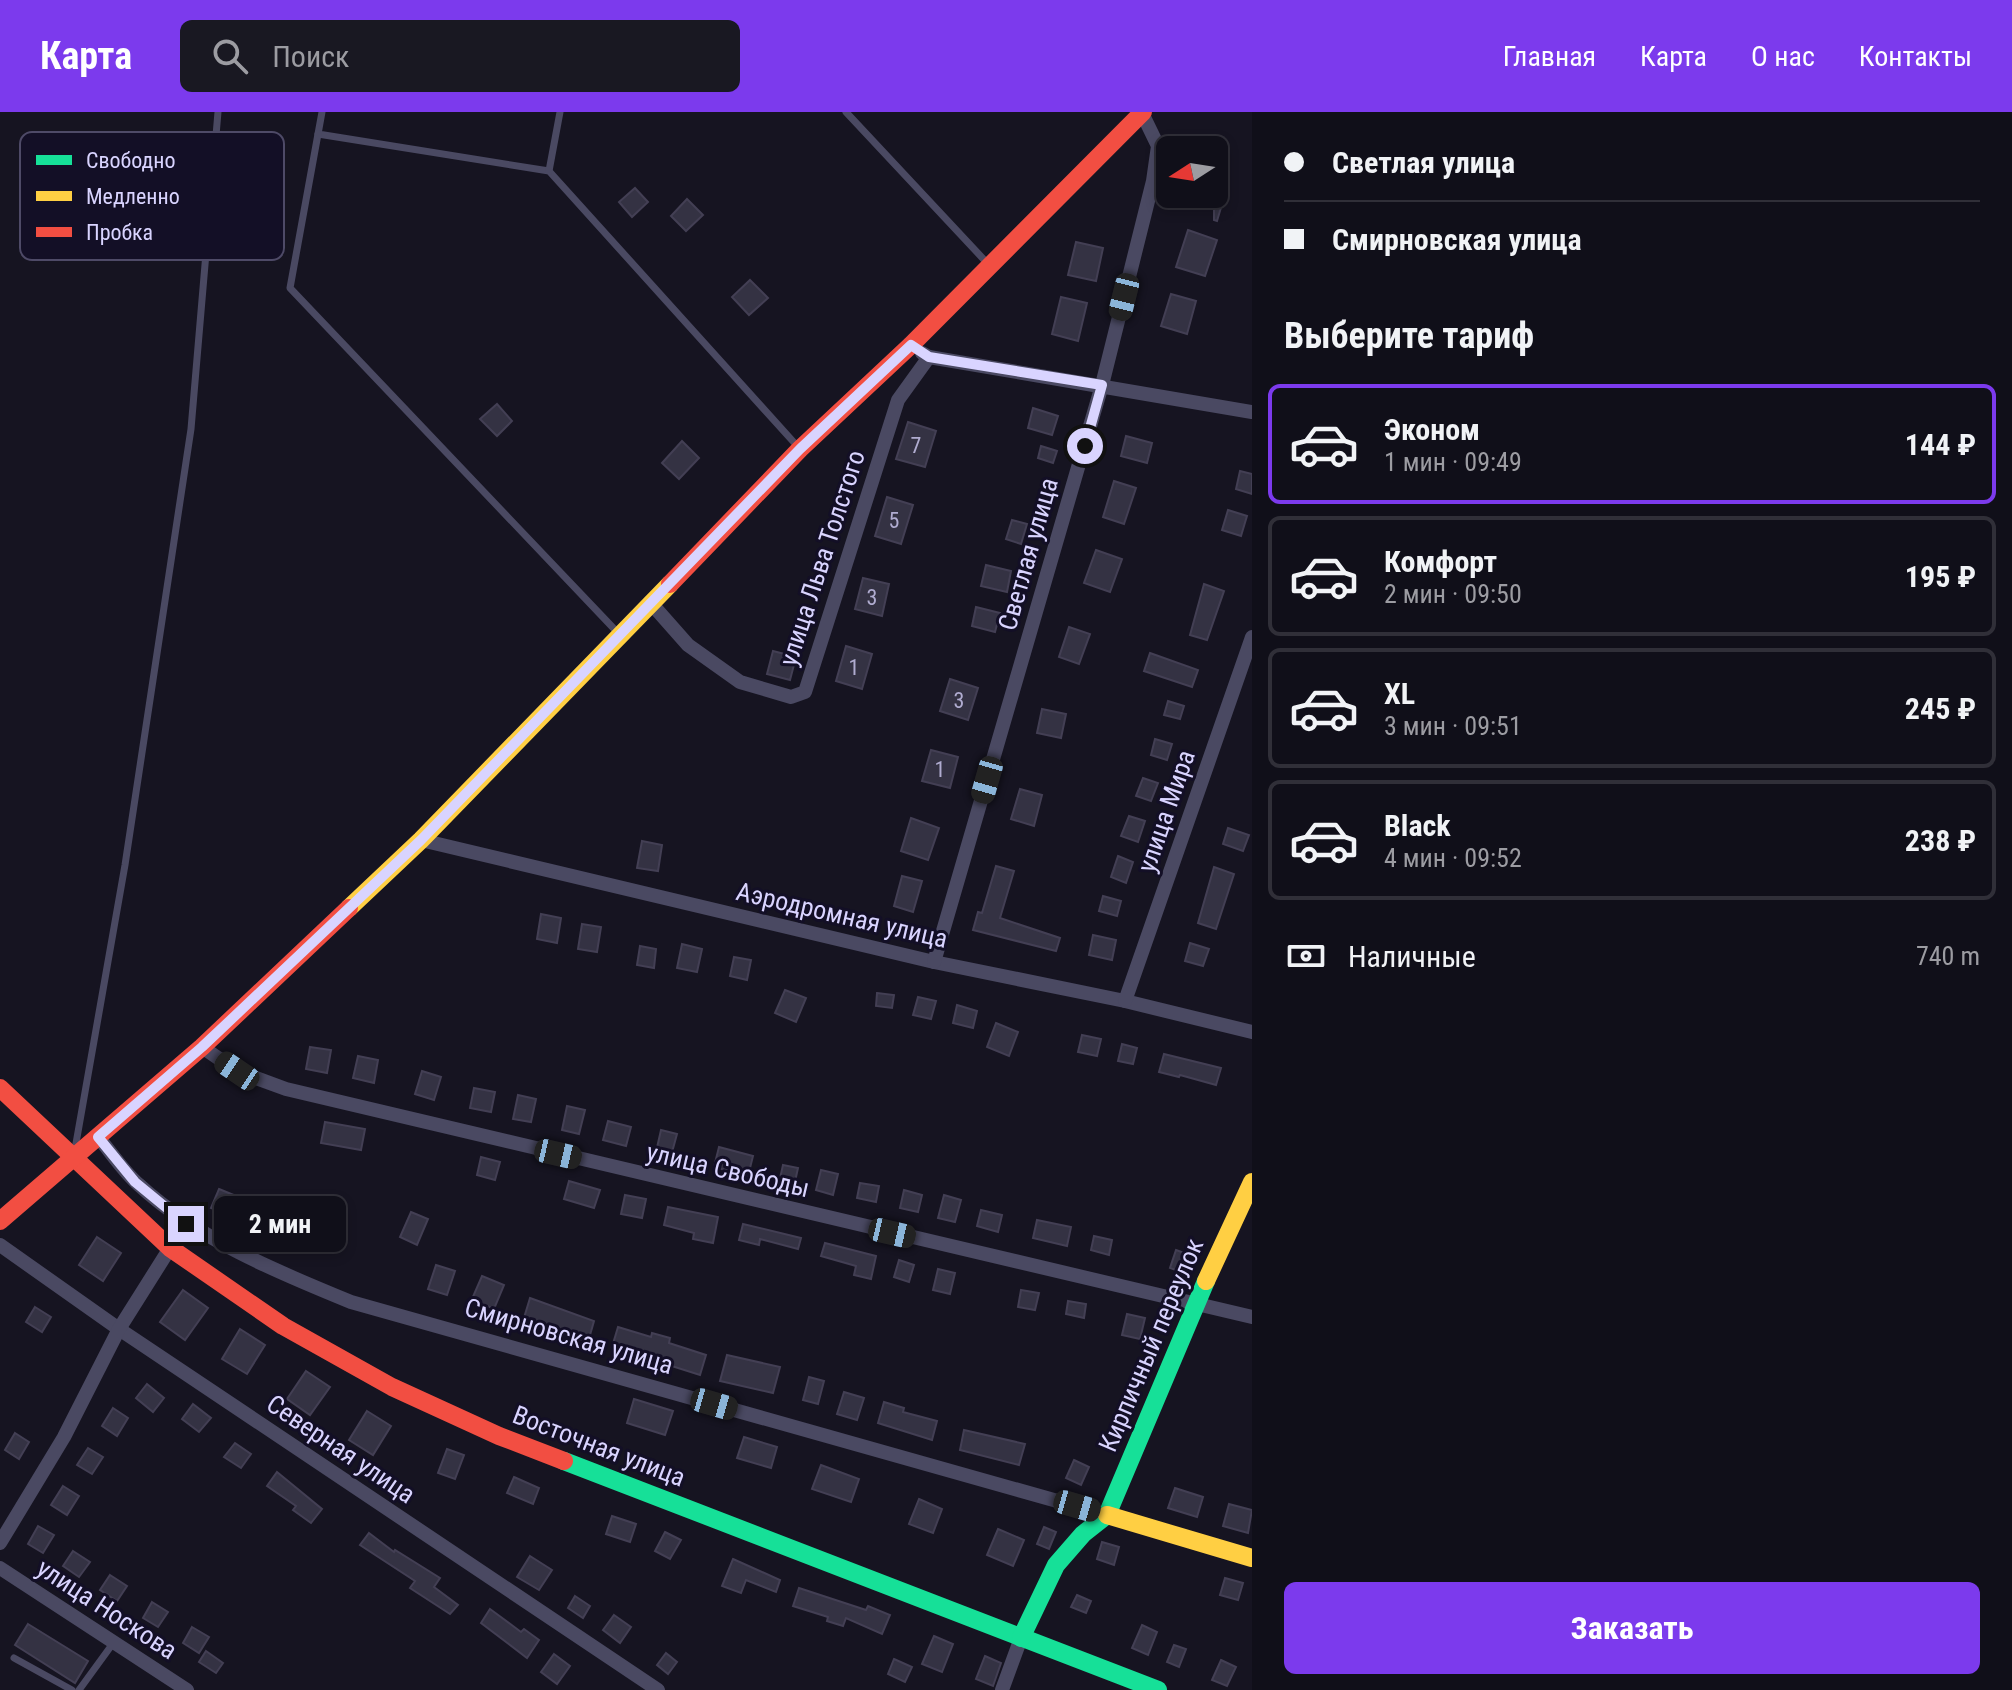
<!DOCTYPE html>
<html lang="ru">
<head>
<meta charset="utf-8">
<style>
  :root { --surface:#100f19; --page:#191822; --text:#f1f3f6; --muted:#9c9ca2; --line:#302f38; --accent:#7c3aed }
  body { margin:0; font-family:"Roboto Condensed",sans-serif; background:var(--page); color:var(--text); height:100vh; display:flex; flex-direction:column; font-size:30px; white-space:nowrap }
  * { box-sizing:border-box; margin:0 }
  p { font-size:26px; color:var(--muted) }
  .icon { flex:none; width:44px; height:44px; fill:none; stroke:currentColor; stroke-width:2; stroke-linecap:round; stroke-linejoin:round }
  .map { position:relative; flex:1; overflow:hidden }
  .drawer { display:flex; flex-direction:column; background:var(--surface); width:760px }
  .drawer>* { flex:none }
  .top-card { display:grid; align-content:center; height:176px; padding:0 32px; background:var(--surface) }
  .needle { width:52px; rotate:258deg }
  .tools { position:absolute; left:1156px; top:24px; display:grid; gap:16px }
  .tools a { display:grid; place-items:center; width:72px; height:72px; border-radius:12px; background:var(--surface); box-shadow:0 4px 12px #0003,0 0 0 2px var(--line); font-size:40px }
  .end { position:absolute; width:36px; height:36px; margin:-18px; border:10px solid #d9d4ff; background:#111; box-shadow:0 0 0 4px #111 }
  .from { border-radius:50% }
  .bubble { position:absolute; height:56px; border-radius:12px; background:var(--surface); box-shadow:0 4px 12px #0003,0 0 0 2px var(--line); font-size:26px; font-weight:700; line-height:56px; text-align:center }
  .car { position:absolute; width:24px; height:48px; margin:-24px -12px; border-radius:10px; box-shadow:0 0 6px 2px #0007; background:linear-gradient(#222 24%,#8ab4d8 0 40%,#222 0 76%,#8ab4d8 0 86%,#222 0) }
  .top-card b { display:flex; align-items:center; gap:28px; height:76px; font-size:30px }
  .top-card b+b { border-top:2px solid var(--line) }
  .top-card i { width:20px; height:20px; background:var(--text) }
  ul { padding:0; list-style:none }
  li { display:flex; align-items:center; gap:24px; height:120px; margin:0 16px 12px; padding:0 16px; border:4px solid var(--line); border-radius:12px }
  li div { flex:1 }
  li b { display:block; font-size:30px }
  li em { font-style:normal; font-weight:700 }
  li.current { border-color:var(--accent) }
  li>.icon { width:72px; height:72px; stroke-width:1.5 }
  h2 { padding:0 32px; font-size:36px; line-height:96px }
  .pay { display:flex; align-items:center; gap:20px; height:88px; padding:0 32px; font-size:30px }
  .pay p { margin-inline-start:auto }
  .cta { display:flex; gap:16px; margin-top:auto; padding:16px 32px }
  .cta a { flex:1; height:92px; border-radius:12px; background:var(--accent); color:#fff; font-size:32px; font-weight:700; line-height:92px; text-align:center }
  header { display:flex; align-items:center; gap:48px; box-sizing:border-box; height:112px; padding:0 40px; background:var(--accent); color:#fff }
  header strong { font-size:38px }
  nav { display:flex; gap:44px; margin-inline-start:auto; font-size:28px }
  .search { width:560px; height:72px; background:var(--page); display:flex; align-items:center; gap:20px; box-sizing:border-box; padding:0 28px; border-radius:12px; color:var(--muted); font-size:30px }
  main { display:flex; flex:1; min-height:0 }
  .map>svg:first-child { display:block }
  .building { fill:#343243; stroke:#433f54; stroke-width:2 }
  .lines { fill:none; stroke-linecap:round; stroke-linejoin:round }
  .lane { stroke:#4a4962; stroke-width:7 }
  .street { stroke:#4a4962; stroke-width:14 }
  .fast { stroke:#16e098; stroke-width:18 }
  .slow { stroke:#ffcf43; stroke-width:18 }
  .jam { stroke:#f24e42; stroke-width:18 }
  .route { stroke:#d9d4ff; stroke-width:10 }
  .labels { text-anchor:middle; stroke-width:6; stroke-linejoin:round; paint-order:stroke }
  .number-label { font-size:22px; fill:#b0acd0 }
  .street-label { font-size:26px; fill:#d9d4ff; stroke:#130f26 }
  .key { fill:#130f26; stroke:#4e4a67; stroke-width:2 }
  .key-label { font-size:22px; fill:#d9d4ff }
</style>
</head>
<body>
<header>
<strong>Карта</strong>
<div class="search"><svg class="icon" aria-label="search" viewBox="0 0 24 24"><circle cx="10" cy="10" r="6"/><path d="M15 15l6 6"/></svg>Поиск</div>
<nav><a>Главная</a><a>Карта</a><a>О нас</a><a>Контакты</a></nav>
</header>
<main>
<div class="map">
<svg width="1252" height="1578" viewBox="0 0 1252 1578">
  <rect width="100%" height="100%" fill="#161421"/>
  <g class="building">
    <path d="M1214 68 1228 72 1217 109 1214 108V96L1198 92 1201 82H1214Z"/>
    <path d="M635 76 648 90 632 105 619 90Z"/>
    <path d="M687 87 703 103 686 119 671 104Z"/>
    <path d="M1188 118 1217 128 1205 164 1176 155Z"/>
    <path d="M1076 130 1103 136 1096 169 1068 163Z"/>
    <path d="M750 168 768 186 749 203 732 185Z"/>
    <path d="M1171 182 1196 189 1187 222 1161 214Z"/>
    <path d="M1061 185 1087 191 1078 229 1052 222Z"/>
    <path d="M497 292 512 309 497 324 480 307Z"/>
    <path d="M1033 296 1058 304 1052 323 1028 316Z"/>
    <path d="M908 310 936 319 925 355 896 347Z"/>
    <path d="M1126 324 1152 331 1147 351 1121 344Z"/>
    <path d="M682 329 699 346 679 367 662 351Z"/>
    <path d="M1041 334 1057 339 1053 351 1038 346Z"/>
    <path d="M1240 359 1252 362V382L1236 377Z"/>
    <path d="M1114 369 1136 376 1124 412 1103 405Z"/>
    <path d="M887 385 913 393 901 432 875 424Z"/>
    <path d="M1228 398 1247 404 1241 424 1222 418Z"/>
    <path d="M1012 408 1027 412 1021 432 1006 427Z"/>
    <path d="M1096 438 1122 447 1110 480 1084 471Z"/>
    <path d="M986 453 1011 459 1007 480 981 474Z"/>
    <path d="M863 466 889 472 882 504 855 497Z"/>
    <path d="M1204 472 1224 479 1207 528 1190 523Z"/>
    <path d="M976 495 1000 501 995 520 972 514Z"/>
    <path d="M1069 515 1090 522 1079 552 1059 545Z"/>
    <path d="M846 534 872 542 862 577 836 569Z"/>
    <path d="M773 539 796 545 790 568 767 562Z"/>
    <path d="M1150 541 1198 558 1192 575 1144 559Z"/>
    <path d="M950 567 978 576 968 608 940 599Z"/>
    <path d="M1168 589 1184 594 1180 607 1164 603Z"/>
    <path d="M1042 597 1066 602 1061 626 1037 621Z"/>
    <path d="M1155 627 1172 632 1167 648 1151 643Z"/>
    <path d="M931 638 958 645 950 676 922 669Z"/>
    <path d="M1143 666 1158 671 1151 689 1136 684Z"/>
    <path d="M1020 677 1042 683 1034 714 1011 707Z"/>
    <path d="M1129 704 1145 709 1138 730 1121 724Z"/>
    <path d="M911 706 939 716 928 748 901 739Z"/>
    <path d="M1228 716 1249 723 1243 739 1223 732Z"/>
    <path d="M642 729 662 733 658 759 637 756Z"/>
    <path d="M1118 744 1133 750 1126 771 1111 765Z"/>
    <path d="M996 754 1014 759 1000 806 1060 826 1056 839 973 818 978 800 982 801Z"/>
    <path d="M1214 755 1234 762 1216 817 1198 811Z"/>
    <path d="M902 764 922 769 913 800 894 794Z"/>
    <path d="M1103 784 1121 789 1117 804 1099 799Z"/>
    <path d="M541 802 561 806 557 831 537 827Z"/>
    <path d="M582 812 601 815 597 840 578 837Z"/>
    <path d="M1093 823 1116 828 1112 848 1089 843Z"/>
    <path d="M1190 831 1209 837 1203 854 1185 849Z"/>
    <path d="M682 832 702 837 697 860 677 856Z"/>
    <path d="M640 834 656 837 654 856 637 853Z"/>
    <path d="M734 845 751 848 747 868 730 864Z"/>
    <path d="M785 878 806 886 796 910 775 901Z"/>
    <path d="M877 881 894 883 892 896 876 894Z"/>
    <path d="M918 885 936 889 931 907 913 903Z"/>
    <path d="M957 893 977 899 973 916 953 911Z"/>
    <path d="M996 911 1018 920 1009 944 987 935Z"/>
    <path d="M1082 923 1101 927 1097 944 1078 940Z"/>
    <path d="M1122 932 1137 936 1133 952 1118 949Z"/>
    <path d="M310 935 331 938 327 961 306 957Z"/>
    <path d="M1164 942 1221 956 1216 973 1180 963 1179 965 1159 960Z"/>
    <path d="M358 944 378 948 374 971 353 966Z"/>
    <path d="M422 959 441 965 434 988 415 982Z"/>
    <path d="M474 976 495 980 491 1000 470 996Z"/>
    <path d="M518 983 536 987 531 1010 513 1007Z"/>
    <path d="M567 994 585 998 579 1022 562 1018Z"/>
    <path d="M608 1009 631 1015 626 1034 603 1028Z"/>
    <path d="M325 1010 365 1017 361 1038 321 1031Z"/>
    <path d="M661 1018 677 1022 671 1044 656 1040Z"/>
    <path d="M719 1035 753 1044 748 1064 714 1055Z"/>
    <path d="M481 1045 500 1050 495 1068 477 1063Z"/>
    <path d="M783 1053 798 1056 794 1074 779 1071Z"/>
    <path d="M821 1058 838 1062 833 1083 816 1078Z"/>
    <path d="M569 1069 600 1078 594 1096 564 1087Z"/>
    <path d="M860 1071 879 1074 876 1090 857 1086Z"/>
    <path d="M219 1077 256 1092 248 1111 211 1096Z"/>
    <path d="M904 1078 922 1083 918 1100 900 1096Z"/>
    <path d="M625 1083 646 1087 642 1106 621 1102Z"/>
    <path d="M944 1083 961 1088 955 1110 938 1106Z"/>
    <path d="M668 1095 718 1105 713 1131 693 1127 694 1121 664 1113Z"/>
    <path d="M981 1098 1002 1103 998 1120 977 1114Z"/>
    <path d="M411 1100 428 1107 417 1133 400 1125Z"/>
    <path d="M1037 1108 1071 1115 1067 1134 1033 1126Z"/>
    <path d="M310 1109 329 1118 320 1140 300 1131Z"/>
    <path d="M743 1112 801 1126 798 1137 760 1127 759 1133 739 1128Z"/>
    <path d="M1094 1124 1112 1128 1109 1143 1091 1138Z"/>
    <path d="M97 1125 121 1141 103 1169 79 1153Z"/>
    <path d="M825 1131 876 1144 871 1167 854 1163 856 1154 821 1144Z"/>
    <path d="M1176 1138 1190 1143 1184 1161 1170 1156Z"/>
    <path d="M899 1148 914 1153 909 1170 894 1165Z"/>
    <path d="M436 1153 455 1159 447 1183 428 1177Z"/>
    <path d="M938 1157 955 1161 950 1182 933 1178Z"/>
    <path d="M482 1164 504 1173 494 1197 472 1187Z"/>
    <path d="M183 1178 208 1196 185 1228 160 1210Z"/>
    <path d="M1021 1178 1039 1181 1035 1198 1018 1195Z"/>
    <path d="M530 1186 594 1209 588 1230 523 1209Z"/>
    <path d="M1068 1189 1086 1192 1084 1206 1066 1202Z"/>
    <path d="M35 1195 51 1205 42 1220 26 1210Z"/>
    <path d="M1127 1202 1145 1206 1140 1227 1122 1223Z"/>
    <path d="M618 1215 651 1225 652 1221 670 1226 669 1231 706 1243 700 1263 612 1235Z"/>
    <path d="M240 1217 265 1233 247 1262 222 1247Z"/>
    <path d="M727 1243 780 1255 773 1281 720 1269Z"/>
    <path d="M306 1259 330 1275 310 1303 287 1287Z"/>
    <path d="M809 1265 824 1269 818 1292 803 1288Z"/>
    <path d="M147 1272 164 1286 153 1300 136 1286Z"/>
    <path d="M844 1280 864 1286 857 1308 837 1302Z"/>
    <path d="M634 1287 673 1299 665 1323 627 1311Z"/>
    <path d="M884 1290 904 1296 903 1300 937 1309 932 1328 878 1311Z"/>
    <path d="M193 1292 211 1306 199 1320 182 1307Z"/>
    <path d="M113 1296 128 1306 117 1324 102 1314Z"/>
    <path d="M367 1299 391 1314 373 1343 349 1328Z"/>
    <path d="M964 1318 1025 1332 1019 1353 960 1338Z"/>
    <path d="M15 1321 29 1330 19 1347 5 1338Z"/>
    <path d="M744 1325 777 1335 771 1356 737 1346Z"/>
    <path d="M235 1331 251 1342 241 1356 224 1345Z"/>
    <path d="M88 1336 103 1345 92 1362 77 1353Z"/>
    <path d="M447 1337 464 1343 455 1367 438 1361Z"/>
    <path d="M1074 1348 1089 1355 1081 1373 1066 1366Z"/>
    <path d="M821 1353 859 1367 851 1390 812 1377Z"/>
    <path d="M277 1360 322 1397 311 1411 293 1398 296 1394 267 1374Z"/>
    <path d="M514 1365 539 1376 533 1392 507 1381Z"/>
    <path d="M63 1374 79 1384 67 1403 51 1393Z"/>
    <path d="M1175 1376 1203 1385 1197 1405 1168 1396Z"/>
    <path d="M919 1387 942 1397 933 1421 909 1412Z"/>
    <path d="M1229 1392 1252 1398 1248 1421 1223 1414Z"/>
    <path d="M612 1404 636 1412 630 1430 606 1422Z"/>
    <path d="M38 1414 54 1423 43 1441 28 1432Z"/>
    <path d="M1044 1415 1056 1420 1049 1437 1037 1432Z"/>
    <path d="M998 1417 1024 1428 1013 1454 987 1443Z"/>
    <path d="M665 1420 681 1428 670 1447 655 1439Z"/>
    <path d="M369 1421 394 1440 395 1438 440 1466 434 1475 458 1493 450 1502 410 1476 415 1469 360 1433Z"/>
    <path d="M1102 1430 1119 1435 1114 1453 1097 1447Z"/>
    <path d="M73 1439 90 1450 79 1465 63 1454Z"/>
    <path d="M530 1444 552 1458 539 1478 517 1465Z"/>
    <path d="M733 1447 780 1468 776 1480 746 1468 741 1481 722 1474Z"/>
    <path d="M110 1463 127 1474 117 1489 100 1478Z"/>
    <path d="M1225 1466 1243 1471 1238 1488 1220 1483Z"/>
    <path d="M799 1476 866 1498 868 1494 890 1503 882 1522 846 1506 843 1514 827 1509 828 1505 793 1494Z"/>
    <path d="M1077 1483 1091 1489 1086 1501 1071 1495Z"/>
    <path d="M575 1484 590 1494 583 1506 568 1496Z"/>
    <path d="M152 1490 168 1500 158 1515 143 1506Z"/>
    <path d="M490 1497 521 1520 524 1517 539 1528 527 1546 481 1511Z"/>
    <path d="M614 1503 631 1515 620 1531 603 1518Z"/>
    <path d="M28 1512 88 1549 75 1571 15 1533Z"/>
    <path d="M1142 1513 1157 1520 1148 1543 1132 1536Z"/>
    <path d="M192 1515 209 1525 199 1541 183 1531Z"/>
    <path d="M934 1524 953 1532 942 1560 922 1552Z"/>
    <path d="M1174 1533 1186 1537 1179 1555 1167 1550Z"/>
    <path d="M206 1539 223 1551 216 1561 199 1550Z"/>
    <path d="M666 1541 677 1550 668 1562 657 1553Z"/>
    <path d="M554 1542 570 1554 557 1572 541 1560Z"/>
    <path d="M985 1544 1001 1551 993 1574 976 1567Z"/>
    <path d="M894 1547 912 1555 905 1570 888 1562Z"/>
    <path d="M1221 1548 1236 1555 1227 1574 1212 1568Z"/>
  </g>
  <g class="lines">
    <g class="lane">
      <path d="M322 0 318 22 549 59 799 336"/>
      <path d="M846 0 989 153"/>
      <path d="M318 22 290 176 619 522"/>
      <path d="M549 59 560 0"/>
      <path d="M75 1037 125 753 191 317 218 0"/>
      <path d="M14 1546 72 1578"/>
      <path d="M79 1578 114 1530"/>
    </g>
    <g class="street">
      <path d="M922 241 929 245 1252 300"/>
      <path d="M650 490 688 533 740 570 791 585 805 580 898 288 929 245"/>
      <path d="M421 728 934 850 1125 889 1252 920"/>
      <path d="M934 850 1102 273 1153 69 1158 34 1142 1"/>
      <path d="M1125 889 1252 525"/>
      <path d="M202 935 237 959 286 977 1252 1205"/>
      <path d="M98 1025C111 1040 123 1059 138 1072 199 1128 275 1159 351 1190L1107 1403"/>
      <path d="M0 1133 119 1217 658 1578"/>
      <path d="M0 1431 64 1325 119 1217 170 1136"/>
      <path d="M0 1456 187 1578"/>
      <path d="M1002 1578 1021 1526"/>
    </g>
    <g class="fast">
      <path d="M564 1349 1158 1578"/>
      <path d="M1021 1526 1056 1453 1083 1422 1107 1403 1206 1169"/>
    </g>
    <g class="slow">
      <path d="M349 796 421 728 670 472"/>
      <path d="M1206 1169 1252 1070"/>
      <path d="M1107 1403 1252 1446"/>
    </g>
    <g class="jam">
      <path d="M670 472 800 337 911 233 1143 0"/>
      <path d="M0 976 170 1136 283 1214 392 1275 499 1324 564 1349"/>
      <path d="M0 1109 202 935 349 796"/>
    </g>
  </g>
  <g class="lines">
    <path class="route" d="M186 1112 135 1070 98 1025 202 935 421 728 800 337 911 233 929 245 1102 273 1085 334"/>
  </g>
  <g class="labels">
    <g class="number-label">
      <text x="916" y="341">7</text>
      <text x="894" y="416">5</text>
      <text x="872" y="493">3</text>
      <text x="854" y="563">1</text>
      <text x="959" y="596">3</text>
      <text x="940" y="665">1</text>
    </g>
    <g class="street-label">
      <text transform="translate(1028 442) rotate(-74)" y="9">Светлая улица</text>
      <text transform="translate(822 446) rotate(-72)" y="9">улица Льва Толстого</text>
      <text transform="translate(1166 699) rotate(-71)" y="9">улица Мира</text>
      <text transform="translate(842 803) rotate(13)" y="9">Аэродромная улица</text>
      <text transform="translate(728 1058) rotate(13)" y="9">улица Свободы</text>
      <text transform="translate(569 1224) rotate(16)" y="9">Смирновская улица</text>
      <text transform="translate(1151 1233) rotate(-67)" y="9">Кирпичный переулок</text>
      <text transform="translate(599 1334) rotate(21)" y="9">Восточная улица</text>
      <text transform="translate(341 1337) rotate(34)" y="9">Северная улица</text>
      <text transform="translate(107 1497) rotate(33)" y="9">улица Носкова</text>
    </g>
  </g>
  <rect x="20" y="20" width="264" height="128" rx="12" class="key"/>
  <rect x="36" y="43" width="36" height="10" fill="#16e098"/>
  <rect x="36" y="79" width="36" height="10" fill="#ffcf43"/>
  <rect x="36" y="115" width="36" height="10" fill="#f24e42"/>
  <g class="key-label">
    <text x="86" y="56">Свободно</text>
    <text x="86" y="92">Медленно</text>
    <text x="86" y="128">Пробка</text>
  </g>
</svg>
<div class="tools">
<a><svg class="needle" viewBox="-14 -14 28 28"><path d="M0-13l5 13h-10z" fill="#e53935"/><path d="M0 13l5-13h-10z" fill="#9c9ca2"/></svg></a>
</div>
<i class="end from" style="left:1085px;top:334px"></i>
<i class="end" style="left:186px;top:1112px"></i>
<div class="bubble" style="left:214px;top:1084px;width:132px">2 мин</div>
<i class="car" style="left:1124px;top:185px;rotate:194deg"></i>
<i class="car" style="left:987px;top:668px;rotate:196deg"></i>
<i class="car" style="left:237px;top:959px;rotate:304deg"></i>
<i class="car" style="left:558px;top:1042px;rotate:103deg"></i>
<i class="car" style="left:892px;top:1121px;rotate:103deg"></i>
<i class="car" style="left:714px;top:1292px;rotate:106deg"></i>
<i class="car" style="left:1077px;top:1394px;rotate:106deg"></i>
</div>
<section class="drawer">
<div class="top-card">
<b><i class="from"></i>Светлая улица</b>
<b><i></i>Смирновская улица</b>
</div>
<h2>Выберите тариф</h2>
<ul>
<li class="current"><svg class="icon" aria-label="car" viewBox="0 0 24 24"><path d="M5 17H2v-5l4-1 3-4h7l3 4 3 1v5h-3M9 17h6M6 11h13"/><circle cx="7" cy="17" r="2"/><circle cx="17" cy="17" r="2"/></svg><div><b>Эконом</b><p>1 мин · 09:49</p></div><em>144 ₽</em></li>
<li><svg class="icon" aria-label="car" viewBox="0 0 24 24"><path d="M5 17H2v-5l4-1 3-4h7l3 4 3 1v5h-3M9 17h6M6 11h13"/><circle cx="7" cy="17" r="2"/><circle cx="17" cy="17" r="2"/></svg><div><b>Комфорт</b><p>2 мин · 09:50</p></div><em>195 ₽</em></li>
<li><svg class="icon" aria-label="car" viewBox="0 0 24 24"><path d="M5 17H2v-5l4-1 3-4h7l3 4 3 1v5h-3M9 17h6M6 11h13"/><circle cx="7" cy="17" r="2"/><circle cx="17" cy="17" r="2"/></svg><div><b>XL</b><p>3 мин · 09:51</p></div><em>245 ₽</em></li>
<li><svg class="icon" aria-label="car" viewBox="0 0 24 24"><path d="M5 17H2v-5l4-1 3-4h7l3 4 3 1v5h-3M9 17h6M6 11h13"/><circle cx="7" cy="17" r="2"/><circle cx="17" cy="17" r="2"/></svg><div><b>Black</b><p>4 мин · 09:52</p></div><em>238 ₽</em></li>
</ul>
<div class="pay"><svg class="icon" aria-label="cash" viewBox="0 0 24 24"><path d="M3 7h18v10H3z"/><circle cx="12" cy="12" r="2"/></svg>Наличные<p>740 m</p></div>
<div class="cta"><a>Заказать</a></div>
</section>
</main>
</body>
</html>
